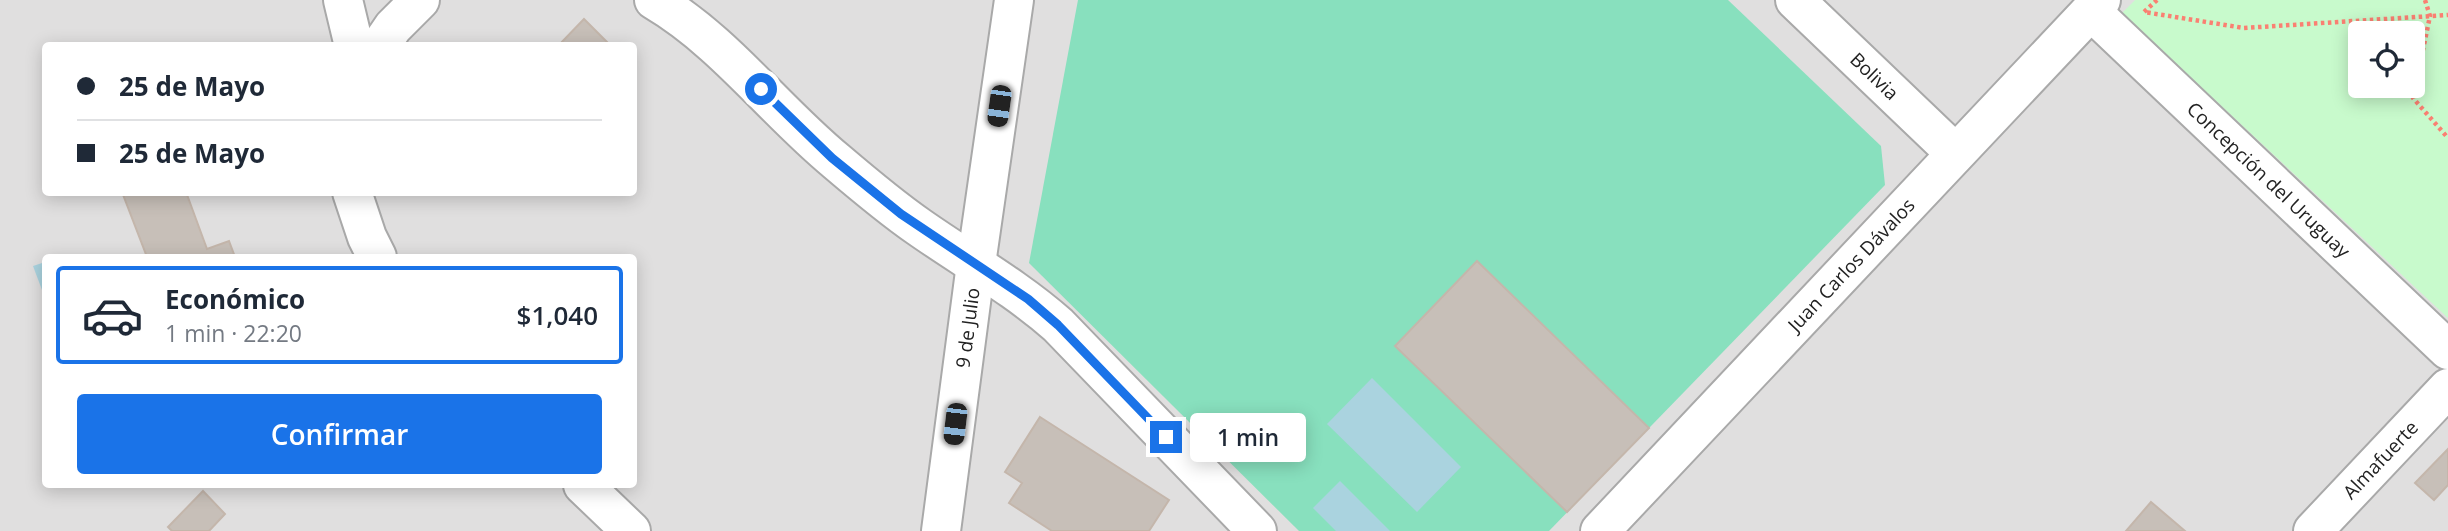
<!DOCTYPE html>
<html lang="es">
<head>
<meta charset="utf-8">
<style>
  :root { --surface:#fff; --page:#f2f2f3; --text:#1f2937; --muted:#747a83; --line:#e0e1e3; --accent:#1a73e8 }
  body { margin:0; font-family:"Open Sans",sans-serif; background:var(--page); color:var(--text); height:100vh; display:flex; flex-direction:column; font-size:26px; white-space:nowrap }
  * { box-sizing:border-box; margin:0 }
  p { font-size:23px; color:var(--muted) }
  .icon { flex:none; width:38px; height:38px; fill:none; stroke:currentColor; stroke-width:2; stroke-linecap:round; stroke-linejoin:round }
  .map { position:relative; flex:1; overflow:hidden }
  .drawer { position:absolute; left:42px; top:254px; width:595px; height:234px; display:flex; flex-direction:column; background:var(--surface); border-radius:7px; box-shadow:0 4px 18px #0003 }
  .drawer>* { flex:none }
  .banner { position:absolute; left:42px; top:42px; width:595px; height:154px; border-radius:7px; box-shadow:0 4px 18px #0003; display:grid; align-content:center; height:154px; padding:0 35px; background:var(--surface) }
  .buttons { position:absolute; left:2348px; top:21px; display:grid; gap:14px }
  .buttons a { display:grid; place-items:center; width:77px; height:77px; border-radius:7px; background:var(--surface); box-shadow:0 4px 18px #0003; font-size:35px }
  .end { position:absolute; width:32px; height:32px; margin:-16px; border:9px solid #1a73e8; background:#fff; box-shadow:0 0 0 4px #fff }
  .from { border-radius:50% }
  .bubble { position:absolute; height:49px; border-radius:7px; background:var(--surface); box-shadow:0 4px 18px #0003; font-size:23px; font-weight:600; line-height:49px; text-align:center }
  .car { position:absolute; width:21px; height:42px; margin:-21px -10px; border-radius:9px; box-shadow:0 0 5px 2px #0007; background:linear-gradient(#222 24%,#8ab4d8 0 40%,#222 0 76%,#8ab4d8 0 86%,#222 0) }
  .banner b { display:flex; align-items:center; gap:24px; height:66px; font-size:26px }
  .banner b+b { border-top:2px solid var(--line) }
  .banner i { width:18px; height:18px; background:var(--text) }
  ul { padding:12px 0 0; list-style:none }
  li { display:flex; align-items:center; gap:21px; height:98px; margin:0 14px 10px; padding:0 21px; border:4px solid transparent; border-radius:7px }
  li div { flex:1 }
  li b { display:block; font-size:26px }
  li em { font-style:normal; font-weight:600 }
  li.active { border-color:var(--accent) }
  li>.icon { width:63px; height:63px; stroke-width:1.5 }
  .primary-button { display:flex; gap:14px; margin-top:auto; padding:14px 35px }
  .primary-button a { flex:1; height:80px; border-radius:7px; background:var(--accent); color:#fff; font-size:28px; font-weight:600; line-height:80px; text-align:center }
  .map>svg:first-child { display:block }
  .residential { fill:#e0dfdf; fill-rule:evenodd }
  .park { fill:#c8facc; fill-rule:evenodd }
  .pitch { fill:#88e0be }
  .water { fill:#aad3df }
  .building { fill:#c7bfb8; stroke:#c4b6ab; stroke-width:2 }
  .lines { fill:none; stroke-linecap:round; stroke-linejoin:round }
  .minor-casing { stroke:#a9a9a9; stroke-width:42 }
  .path { stroke:#fa8072; stroke-width:4.5; stroke-dasharray:3.5 3.5; stroke-linecap:butt }
  .minor { stroke:#fff; stroke-width:38 }
  .route { stroke:#1a73e8; stroke-width:9 }
  .labels { text-anchor:middle; stroke-width:5; stroke-linejoin:round; paint-order:stroke }
  .street-label { font-size:19px; fill:#222; stroke:#fff }
</style>
</head>
<body>
<div class="map">
<svg width="2448" height="531" viewBox="0 0 2448 531">
  <rect width="100%" height="100%" fill="#f2efe9"/>
  <path class="residential" d="M0 0H2448V531H0ZM2361 33H2413V86H2361ZM46 46H634V192H46ZM46 257H634V485H46Z"/>
  <path class="park" d="M2135 0H2448V318L2122 13ZM2361 33H2413V86H2361Z"/>
  <path class="pitch" d="M1078 0H1728L1881 146 1885 185 1549 531H1299L1029 263Z"/>
  <g class="water">
    <path d="M45 262H46L45 298 33 266Z"/>
    <path d="M1372 378 1461 467 1417 512 1327 424Z"/>
    <path d="M1340 481 1390 531H1336L1313 508Z"/>
  </g>
  <g class="building">
    <path d="M584 19 611 46H558Z"/>
    <path d="M122 192H186L207 249 229 241 235 257H147Z"/>
    <path d="M1477 261 1649 428 1567 512 1395 346Z"/>
    <path d="M1040 417 1169 500 1149 531H1052L1009 503 1022 483 1005 472Z"/>
    <path d="M2448 449V485L2434 500 2415 483Z"/>
    <path d="M203 491 225 514 209 531H172L168 527Z"/>
    <path d="M2151 502 2185 531H2126Z"/>
  </g>
  <g class="lines">
    <g class="minor-casing">
      <g id="minor">
        <path d="M343 0 354 46"/>
        <path d="M654 0C725 42 773 109 836 161 863 184 890 207 919 227 966 260 1015 287 1058 325L1257 531"/>
        <path id="s1" d="M1795 0 1955 153"/>
        <path id="s2" d="M2091 11 2448 350"/>
        <path d="M380 46 393 27 420 0"/>
        <path d="M352 192 367 237 377 257"/>
        <path d="M583 485 631 531"/>
        <path id="s3" d="M941 531 976 264 1014 0"/>
        <path id="s4" d="M1600 531 2101 0"/>
        <path id="s5" d="M2313 531 2448 388"/>
      </g>
    </g>
    <g class="path">
      <path d="M2157 0 2144 12 2244 28 2448 15"/>
      <path d="M2425 0 2430 16 2413 98 2448 138"/>
    </g>
    <use href="#minor" class="minor"/>
  </g>
  <g class="lines">
    <path class="route" d="M761 89 832 158 901 214 1028 299 1058 325 1166 437"/>
  </g>
  <g class="labels">
    <g class="street-label">
      <text dy="7" stroke="none"><textPath href="#s1" startOffset="110">Bolivia</textPath></text>
      <text dy="7" stroke="none"><textPath href="#s2" startOffset="245">Concepción del Uruguay</textPath></text>
      <text dy="7" stroke="none"><textPath href="#s4" startOffset="366">Juan Carlos Dávalos</textPath></text>
      <text dy="7" stroke="none"><textPath href="#s3" startOffset="205">9 de Julio</textPath></text>
      <text dy="7" stroke="none"><textPath href="#s5" startOffset="98">Almafuerte</textPath></text>
    </g>
  </g>
</svg>
<div class="buttons">
<a><svg class="icon" aria-label="locate" viewBox="0 0 24 24"><circle cx="12" cy="12" r="6"/><path d="M12 2v4M12 18v4M2 12h4M18 12h4"/></svg></a>
</div>
<i class="end from" style="left:761px;top:89px"></i>
<i class="end" style="left:1166px;top:437px"></i>
<div class="bubble" style="left:1190px;top:413px;width:116px">1 min</div>
<i class="car" style="left:999px;top:106px;rotate:188deg"></i>
<i class="car" style="left:955px;top:424px;rotate:187deg"></i>
<div class="banner">
<b><i class="from"></i>25 de Mayo</b>
<b><i></i>25 de Mayo</b>
</div>
<section class="drawer">
<ul>
<li class="active"><svg class="icon" aria-label="car" viewBox="0 0 24 24"><path d="M5 17H2v-5l4-1 3-4h7l3 4 3 1v5h-3M9 17h6M6 11h13"/><circle cx="7" cy="17" r="2"/><circle cx="17" cy="17" r="2"/></svg><div><b>Económico</b><p>1 min · 22:20</p></div><em>$1,040</em></li>
</ul>
<div class="primary-button"><a>Confirmar</a></div>
</section>
</div>
</body>
</html>
